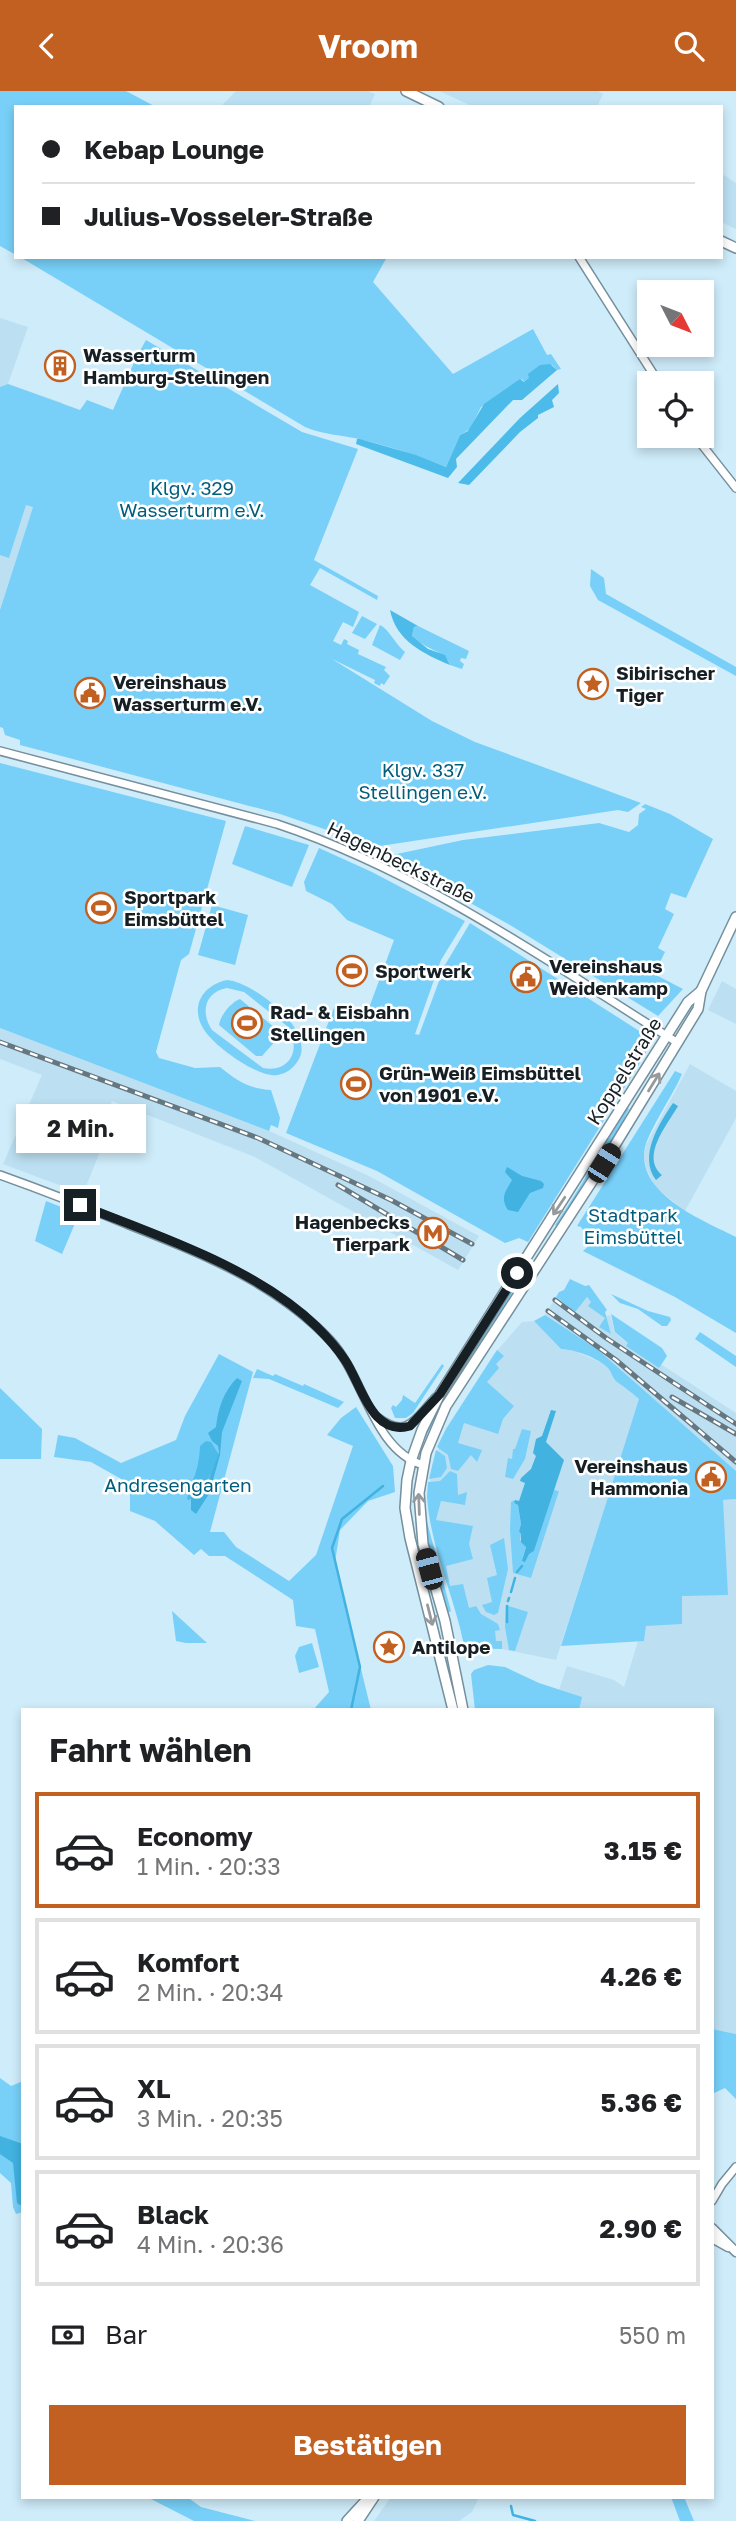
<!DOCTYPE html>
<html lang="de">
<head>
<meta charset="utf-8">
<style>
  :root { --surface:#fff; --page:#f6f6f6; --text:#202124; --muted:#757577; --line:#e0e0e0; --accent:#c16020 }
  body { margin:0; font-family:"Golos Text",sans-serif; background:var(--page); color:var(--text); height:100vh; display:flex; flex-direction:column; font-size:26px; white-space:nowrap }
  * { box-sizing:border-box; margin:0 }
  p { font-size:23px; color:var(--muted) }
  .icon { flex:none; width:38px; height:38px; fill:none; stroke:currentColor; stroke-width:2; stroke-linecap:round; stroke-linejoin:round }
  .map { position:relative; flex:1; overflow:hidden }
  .side { position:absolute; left:21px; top:1617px; width:693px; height:791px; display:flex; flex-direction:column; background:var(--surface); border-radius:0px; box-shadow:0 4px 10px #0003 }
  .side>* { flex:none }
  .banner { position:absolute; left:14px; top:14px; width:709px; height:154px; border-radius:0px; box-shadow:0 4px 10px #0003; display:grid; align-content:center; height:154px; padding:0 28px; background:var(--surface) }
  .needle { width:46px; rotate:132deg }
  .buttons { position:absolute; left:637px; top:189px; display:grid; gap:14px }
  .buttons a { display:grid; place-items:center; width:77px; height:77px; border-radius:0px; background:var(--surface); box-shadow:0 4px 10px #0003; font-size:35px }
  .end { position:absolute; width:32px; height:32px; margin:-16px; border:9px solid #151f24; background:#fff; box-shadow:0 0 0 4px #fff }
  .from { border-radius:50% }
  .bubble { position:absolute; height:49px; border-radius:0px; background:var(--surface); box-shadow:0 4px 10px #0003; font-size:23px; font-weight:700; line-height:49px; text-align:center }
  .car { position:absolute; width:21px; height:42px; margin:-21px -10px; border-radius:9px; box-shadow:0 0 5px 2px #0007; background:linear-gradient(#222 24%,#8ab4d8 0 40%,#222 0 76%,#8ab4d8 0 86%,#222 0) }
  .banner b { display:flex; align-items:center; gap:24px; height:66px; font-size:26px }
  .banner b+b { border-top:2px solid var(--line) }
  .banner i { width:18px; height:18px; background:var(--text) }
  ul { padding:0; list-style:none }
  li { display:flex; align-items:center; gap:21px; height:116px; margin:0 14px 10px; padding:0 14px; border:4px solid var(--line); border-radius:0px }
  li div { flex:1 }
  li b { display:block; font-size:26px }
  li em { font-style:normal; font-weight:700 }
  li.selected { border-color:var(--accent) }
  li>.icon { width:63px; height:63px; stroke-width:1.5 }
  h2 { padding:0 28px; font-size:32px; line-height:84px }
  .pay { display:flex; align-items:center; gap:18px; height:77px; padding:0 28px; font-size:26px }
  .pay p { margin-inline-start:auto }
  .action { display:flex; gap:14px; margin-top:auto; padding:14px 28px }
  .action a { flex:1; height:80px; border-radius:0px; background:var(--accent); color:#fff; font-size:28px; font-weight:700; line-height:80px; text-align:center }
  header { display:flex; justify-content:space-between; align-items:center; height:91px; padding:0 28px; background:var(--accent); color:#fff; font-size:32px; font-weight:700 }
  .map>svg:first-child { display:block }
  .built { fill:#bce0f2 }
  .green { fill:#78d0f8; fill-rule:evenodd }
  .forest { fill:#4cbbe9 }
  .water { fill:#42b2e0 }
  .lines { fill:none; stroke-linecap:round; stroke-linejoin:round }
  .stream { stroke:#42b2e0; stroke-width:2.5 }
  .tertiary-casing { stroke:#758f9c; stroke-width:10 }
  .secondary-casing { stroke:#758f9c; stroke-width:11 }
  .primary-casing { stroke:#758f9c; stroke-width:12 }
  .tertiary { stroke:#fff; stroke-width:7 }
  .secondary { stroke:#fff; stroke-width:8 }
  .primary { stroke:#fff; stroke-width:9 }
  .rail-casing { stroke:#657780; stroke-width:5 }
  .rail { stroke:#fff; stroke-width:2.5; stroke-dasharray:8; stroke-linecap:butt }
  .oneway { stroke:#969a9c }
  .route { stroke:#151f24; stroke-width:9 }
  .labels { text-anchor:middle; stroke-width:5; stroke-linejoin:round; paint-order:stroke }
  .poi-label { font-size:19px; font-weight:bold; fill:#151f24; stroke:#fff; text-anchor:start }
  .park-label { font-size:19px; fill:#005d7c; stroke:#fff }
  .street-label { font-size:19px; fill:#151f24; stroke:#fff }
</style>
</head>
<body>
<header><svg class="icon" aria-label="back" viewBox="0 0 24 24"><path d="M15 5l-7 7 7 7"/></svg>Vroom<svg class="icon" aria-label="search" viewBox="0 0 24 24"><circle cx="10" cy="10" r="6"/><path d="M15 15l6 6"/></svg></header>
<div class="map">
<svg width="736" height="2430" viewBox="0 0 736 2430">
  <rect width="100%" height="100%" fill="#cfecfa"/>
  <g class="built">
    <path d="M236 0H368L375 3 370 14 374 16H220Z"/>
    <path d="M439 0H598L603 3 597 16H474Z"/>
    <path d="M724 84 736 92V138L721 131V89Z"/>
    <path d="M0 227 28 236 8 293 63 312 33 416 0 519Z"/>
    <path d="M722 890 736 898V933L708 919Z"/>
    <path d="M0 937 269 1040 369 1085 479 1145 458 1179 255 1066 112 1010 100 1040 107 1043 83 1103 3 1073 42 984 0 968Z"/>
    <path d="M690 973 736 1000V1027L685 1120 656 1097 646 1077 644 1065 646 1054Z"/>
    <path d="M556 1206 575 1220 586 1206 592 1211 589 1214 606 1225 610 1224 615 1241 622 1248 736 1322V1380L597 1258 545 1224Z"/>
    <path d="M534 1230 561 1258H570L602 1272 609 1278 614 1289 627 1296 640 1308 556 1569 502 1558 470 1557 464 1554 459 1529 444 1483 428 1413 432 1373 446 1338 494 1263 522 1231Z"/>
    <path d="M736 1408V1943L712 1938V1619H579L559 1599 567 1575 614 1589 624 1596 638 1550H644L646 1535 682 1505 723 1409Z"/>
    <path d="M391 2406H479L472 2421 459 2430H374Z"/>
  </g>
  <g class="green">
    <path d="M0 0H126L156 16H16V164L0 155Z"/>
    <path d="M20 166H387L373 191 453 283 533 238 547 264 551 263 561 278 557 279 552 274 524 291 522 288 481 316 470 338 460 344 446 376C419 365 392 356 363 349 343 344 324 344 305 336Z"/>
    <path d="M146 249 302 341 358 358 314 469 378 505 377 509 320 477 310 494 359 521 353 536 343 531 333 550 341 554 344 548 348 550 347 553 359 559 358 563 386 576 384 579 390 585 384 594 381 592 380 595 374 592 375 589 332 568 432 630 475 651 641 712 628 721 618 719 367 757 330 740 280 723 20 654V649L5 644 3 637 0 636V519L33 416 26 414 9 467 0 464V296L8 293 80 319 87 309 113 319 136 267Z"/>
    <path d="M591 478 604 487 606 503 736 576V585L598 509 590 495Z"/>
    <path d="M362 525 377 533 365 548 352 542Z"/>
    <path d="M380 534C389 538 396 554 405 561L400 569 372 554Z"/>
    <path d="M418 535 469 560 466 568 461 567 460 570 464 573 462 578 450 574C446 560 424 558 412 545L414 536Z"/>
    <path d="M0 672 226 730 189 863 181 869 156 961 159 967 195 977 220 976C236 989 249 998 271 999L280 1027 278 1037 271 1034 269 1040 0 937Z"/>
    <path d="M645 713 670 723 713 748 686 807 671 802 665 818 674 823 658 857 665 861 654 883 683 898 658 925 510 834 391 768 392 764 463 749 599 732 629 741 638 734 639 723 646 718 641 716Z"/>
    <path d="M245 735 309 754 292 796 232 773Z"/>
    <path d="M319 757 372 781 465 830 441 869 415 943 419 944 445 874 470 832 644 943 646 962 528 1151 519 1147 505 1152 377 1080 286 1042 335 914 366 925 394 849 347 829 332 813 306 800 304 791Z"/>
    <path d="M212 814 248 824 235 874 198 864Z"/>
    <path d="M227 889C253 891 315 938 299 968 294 977 287 982 278 984 259 988 212 954 203 937 190 915 203 894 227 889ZM227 897 244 901 287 935C302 957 291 982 263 977L212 939C200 921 205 901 227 897Z"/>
    <path d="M240 908 280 941 279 946 262 965H256L219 934C220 925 231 911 240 908Z"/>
    <path d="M675 980 682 983C673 1004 650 1037 645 1056 635 1103 704 1130 736 1146V1242L675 1206 583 1160 592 1152 581 1136 577 1135Z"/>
    <path d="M627 1016 629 1018 613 1049 558 1136 555 1134C582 1096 602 1055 627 1016Z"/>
    <path d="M46 1110 79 1123 62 1163 35 1150Z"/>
    <path d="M525 1176 529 1179 442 1314 425 1347 431 1326 441 1308Z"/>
    <path d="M570 1188 585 1195 589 1194 607 1219 605 1221 611 1243 599 1236 605 1227 588 1215 591 1211 587 1206 575 1221 556 1206 559 1201 564 1199Z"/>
    <path d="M611 1203 648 1220 670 1226 671 1229 667 1235H662L638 1218 620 1212Z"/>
    <path d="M611 1223 662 1257 667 1265 659 1277 626 1255 628 1252 615 1241Z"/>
    <path d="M545 1224 597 1258 736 1380V1408L723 1409 728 1504 682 1505V1533L646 1535 644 1550 561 1555 639 1308C632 1302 625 1296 617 1291 612 1287 612 1282 608 1277 598 1267 574 1258 561 1258L534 1230Z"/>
    <path d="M700 1241 736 1265V1276L695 1248Z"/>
    <path d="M497 1259 504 1265 496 1273 499 1277 487 1291 514 1315 503 1328 498 1343 464 1332 458 1352 482 1359 477 1371 471 1364 458 1380 451 1378 448 1364 437 1356 446 1338Z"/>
    <path d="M219 1263 253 1281 210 1441H224L236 1456 289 1490 316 1464 353 1355 327 1344 341 1327 356 1316 393 1375 395 1401 368 1410 340 1439 335 1471 371 1619H313L329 1601 315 1538 296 1535 293 1509 225 1465H209L201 1458 194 1464 155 1430 130 1420V1393L91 1371 54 1366 58 1344 75 1347 121 1372 176 1349 185 1325Z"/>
    <path d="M442 1273 444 1275 413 1322 406 1327H395L391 1317 393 1314 396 1316 402 1309 403 1304 415 1312Z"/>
    <path d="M257 1278 273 1285 275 1283 303 1295 304 1293 344 1311 338 1317 269 1288 253 1287Z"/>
    <path d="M0 1297 42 1338 41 1368H0Z"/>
    <path d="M522 1338 531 1340 525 1368 513 1388 505 1386 508 1367 512 1368 513 1358H515Z"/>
    <path d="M436 1359 445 1365 447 1377 441 1386 429 1388Z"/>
    <path d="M450 1380 457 1383 458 1404 467 1401 465 1414 441 1410 436 1429 473 1435 469 1453 473 1468 446 1475 450 1495 463 1493 469 1517 476 1515 481 1523 498 1533 500 1539 495 1540 496 1550H502V1558L470 1557 464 1554C454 1504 430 1456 427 1405L428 1391 440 1390Z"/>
    <path d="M554 1399 559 1400 531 1487 513 1482 510 1439 511 1411 515 1409 514 1412 518 1414 521 1433 519 1439 521 1443 520 1449 526 1455 523 1466 534 1460Z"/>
    <path d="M423 1416 451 1520 448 1522 426 1448Z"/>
    <path d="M504 1447 508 1478 498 1522 494 1524 486 1521 482 1514 492 1511 487 1487 497 1484 490 1454Z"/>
    <path d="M506 1514 528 1521 515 1560 509 1559 505 1536Z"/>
    <path d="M172 1520 207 1552H186L176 1550Z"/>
    <path d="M312 1552 319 1576 299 1582 295 1565 299 1556Z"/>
    <path d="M488 1574 505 1576 539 1592 582 1606 579 1619H475L471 1583 474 1579Z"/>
    <path d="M712 1938 736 1943V2008L725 1997 712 2003Z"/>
    <path d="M0 1987 11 1995 23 1990V2121L16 2123 13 2116 11 2092 0 2082Z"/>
    <path d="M147 2406H187L201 2416 255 2430H194Z"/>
    <path d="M671 2406H684L694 2430H680Z"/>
  </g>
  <g class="forest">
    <path d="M550 273 557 279 522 309H513L456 368 457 376 448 387 356 353 357 348H360L416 364 446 376 460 344 468 340 484 313 520 288 524 291 529 287 528 283 540 274Z"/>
    <path d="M558 293 559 302 552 309 554 316 538 324V327L520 341 469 394 458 392 520 327Z"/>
    <path d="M390 519 418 535 414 536 412 545 428 558 445 564 450 574C424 563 396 550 390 519Z"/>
    <path d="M206 1350 211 1351 219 1364C213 1382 205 1397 189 1409L187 1408C193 1386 199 1380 200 1355Z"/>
  </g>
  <g class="water">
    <path d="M673 1012 678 1015C668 1033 640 1065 662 1084L656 1089C638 1065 659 1033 673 1012Z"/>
    <path d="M507 1076 522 1085 541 1090 544 1093 543 1097 530 1102 518 1121 508 1119C500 1107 505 1101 512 1089L505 1081Z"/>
    <path d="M237 1287 242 1290 222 1341 220 1364 209 1403 196 1423 191 1419V1406L205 1399 219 1362 218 1355 212 1350 208 1342 216 1336C218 1317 224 1300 237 1287Z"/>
    <path d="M551 1319 556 1320 546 1351 564 1369 534 1460 529 1463 525 1471 522 1470 526 1456 521 1451V1443L519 1440 521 1433 518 1414 514 1412 515 1409 519 1410 525 1392 520 1390 521 1387 531 1378 536 1365 533 1362 536 1348 542 1345Z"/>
    <path d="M0 2045 23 2053V2116L17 2112 13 2072 0 2063Z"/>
  </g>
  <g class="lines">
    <g class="stream">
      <path d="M517 1481 522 1475"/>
      <path d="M511 1501 515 1487"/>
      <path d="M508 1510 509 1507"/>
      <path d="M507 1515V1531"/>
      <path d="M351 1619 360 1576 332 1457 342 1428 383 1395"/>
      <path d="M511 2415 513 2424 535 2430"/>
    </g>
    <g class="tertiary-casing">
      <g id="tertiary">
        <path d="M579 166 659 292"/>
        <path d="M695 345 736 397"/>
        <path d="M0 660 277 733C422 781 549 871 678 952"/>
        <path d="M0 1084C42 1099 83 1115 124 1132 198 1161 274 1190 330 1249 364 1285 373 1359 423 1374"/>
        <path d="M377 1326C408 1349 415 1328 436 1306"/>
        <path d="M712 2110 722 2093 736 2076"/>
      </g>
    </g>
    <g class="secondary-casing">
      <g id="secondary">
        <path d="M712 2137 736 2161"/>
        <path d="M712 2147 728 2156"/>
      </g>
    </g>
    <g class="primary-casing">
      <g id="primary">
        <path d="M406 0 439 16"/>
        <path d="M721 150 736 157"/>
        <path d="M453 1619 410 1447 405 1417 407 1389 411 1370 422 1339 440 1303 688 911 701 900"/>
        <path d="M463 1619 445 1530 423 1453 419 1402 426 1362 446 1315 604 1072 698 918 701 900 736 826"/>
        <path d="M347 2430 369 2406"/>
        <path d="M358 2430 374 2406"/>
      </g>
    </g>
    <use href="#tertiary" class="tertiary"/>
    <use href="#secondary" class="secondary"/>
    <use href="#primary" class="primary"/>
    <g class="rail-casing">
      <g id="rail">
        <path d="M0 951 258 1047 391 1109 472 1153"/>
        <path d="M338 1094 463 1169"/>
        <path d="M555 1209 606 1247 736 1333"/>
        <path d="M548 1220 616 1269 736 1371"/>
        <path d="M672 1306 736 1343"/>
      </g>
    </g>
    <use href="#rail" class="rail"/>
  </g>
  <defs><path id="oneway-shaft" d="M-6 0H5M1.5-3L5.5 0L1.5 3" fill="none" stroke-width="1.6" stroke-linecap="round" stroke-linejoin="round" transform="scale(1.75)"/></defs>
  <g class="oneway">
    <use href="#oneway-shaft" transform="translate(654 991) rotate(-58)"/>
    <use href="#oneway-shaft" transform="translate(559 1115) rotate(124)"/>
    <use href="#oneway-shaft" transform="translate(419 1413) rotate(-92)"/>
    <use href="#oneway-shaft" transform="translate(430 1524) rotate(76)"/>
  </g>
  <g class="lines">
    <path class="route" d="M80 1114C158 1145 257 1177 317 1236 327 1246 337 1257 345 1269 361 1292 371 1346 410 1335L440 1303 517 1182"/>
  </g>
  <defs>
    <g id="building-ring" transform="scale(1.575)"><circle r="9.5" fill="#fff" stroke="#c16020" stroke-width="1.5"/><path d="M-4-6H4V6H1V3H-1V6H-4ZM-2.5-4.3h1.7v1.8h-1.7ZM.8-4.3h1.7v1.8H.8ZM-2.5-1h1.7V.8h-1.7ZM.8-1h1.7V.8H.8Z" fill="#c16020"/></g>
    <g id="sight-ring" transform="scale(1.575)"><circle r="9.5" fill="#fff" stroke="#c16020" stroke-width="1.5"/><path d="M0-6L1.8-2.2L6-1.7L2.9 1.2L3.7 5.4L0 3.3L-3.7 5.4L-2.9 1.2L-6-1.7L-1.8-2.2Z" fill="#c16020"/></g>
    <g id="civic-ring" transform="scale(1.575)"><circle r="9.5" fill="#fff" stroke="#c16020" stroke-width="1.5"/><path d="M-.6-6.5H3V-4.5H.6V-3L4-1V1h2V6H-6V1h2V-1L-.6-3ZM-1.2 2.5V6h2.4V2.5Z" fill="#c16020"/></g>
    <g id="stadium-ring" transform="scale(1.575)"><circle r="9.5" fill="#fff" stroke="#c16020" stroke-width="1.5"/><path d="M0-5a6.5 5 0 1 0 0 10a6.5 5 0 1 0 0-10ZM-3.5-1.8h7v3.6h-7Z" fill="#c16020"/></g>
    <g id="metro-ring" transform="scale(1.575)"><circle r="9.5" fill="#fff" stroke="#c16020" stroke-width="1.5"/><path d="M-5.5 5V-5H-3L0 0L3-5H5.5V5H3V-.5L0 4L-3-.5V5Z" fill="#c16020"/></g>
  </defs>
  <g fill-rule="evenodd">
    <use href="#building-ring" x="60" y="275"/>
    <use href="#sight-ring" x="593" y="593"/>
    <use href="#civic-ring" x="90" y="602"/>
    <use href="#stadium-ring" x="101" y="817"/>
    <use href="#stadium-ring" x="352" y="880"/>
    <use href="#civic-ring" x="526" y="886"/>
    <use href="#stadium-ring" x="247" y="932"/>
    <use href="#stadium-ring" x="356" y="993"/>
    <use href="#metro-ring" x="433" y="1142"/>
    <use href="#civic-ring" x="711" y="1386"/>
    <use href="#sight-ring" x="389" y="1556"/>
  </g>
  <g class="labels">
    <g class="poi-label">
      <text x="83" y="271">Wasserturm<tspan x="83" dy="22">Hamburg-Stellingen</tspan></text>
      <text x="616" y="589">Sibirischer<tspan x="616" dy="22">Tiger</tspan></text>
      <text x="113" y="598">Vereinshaus<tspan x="113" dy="22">Wasserturm e.V.</tspan></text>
      <text x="124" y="813">Sportpark<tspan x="124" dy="22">Eimsbüttel</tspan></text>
      <text x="549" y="882">Vereinshaus<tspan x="549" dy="22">Weidenkamp</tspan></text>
      <text x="375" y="887">Sportwerk</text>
      <text x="270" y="928">Rad- &amp; Eisbahn<tspan x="270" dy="22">Stellingen</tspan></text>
      <text x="379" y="989">Grün-Weiß Eimsbüttel<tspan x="379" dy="22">von 1901 e.V.</tspan></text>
      <text x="410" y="1138" text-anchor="end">Hagenbecks<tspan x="410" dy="22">Tierpark</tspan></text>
      <text x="688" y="1382" text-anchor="end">Vereinshaus<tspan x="688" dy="22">Hammonia</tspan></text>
      <text x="412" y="1563">Antilope</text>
    </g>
    <g class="park-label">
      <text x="192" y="404">Klgv. 329<tspan x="192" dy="22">Wasserturm e.V.</tspan></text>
      <text x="423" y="686">Klgv. 337<tspan x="423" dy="22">Stellingen e.V.</tspan></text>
      <text x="633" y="1131">Stadtpark<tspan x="633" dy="22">Eimsbüttel</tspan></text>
      <text x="178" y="1401">Andresengarten</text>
    </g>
    <g class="street-label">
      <text transform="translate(401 771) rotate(26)" y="7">Hagenbeckstraße</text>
      <text transform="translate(624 980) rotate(-58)" y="7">Koppelstraße</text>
    </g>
  </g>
</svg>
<div class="buttons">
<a><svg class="needle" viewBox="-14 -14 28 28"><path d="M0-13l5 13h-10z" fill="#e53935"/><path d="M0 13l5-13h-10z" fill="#757577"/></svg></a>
<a><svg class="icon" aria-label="locate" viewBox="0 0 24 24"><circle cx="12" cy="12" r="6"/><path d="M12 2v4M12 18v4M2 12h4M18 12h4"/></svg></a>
</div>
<i class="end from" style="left:517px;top:1182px"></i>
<i class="end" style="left:80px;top:1114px"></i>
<div class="bubble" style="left:16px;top:1013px;width:130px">2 Min.</div>
<i class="car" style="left:604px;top:1072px;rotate:32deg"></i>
<i class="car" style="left:429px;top:1478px;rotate:345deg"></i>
<div class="banner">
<b><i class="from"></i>Kebap Lounge</b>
<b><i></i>Julius-Vosseler-Straße</b>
</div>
<section class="side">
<h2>Fahrt wählen</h2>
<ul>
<li class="selected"><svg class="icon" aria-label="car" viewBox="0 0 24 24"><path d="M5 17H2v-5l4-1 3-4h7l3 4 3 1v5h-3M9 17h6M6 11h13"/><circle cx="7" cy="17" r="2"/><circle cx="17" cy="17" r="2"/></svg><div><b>Economy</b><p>1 Min. · 20:33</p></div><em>3.15 €</em></li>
<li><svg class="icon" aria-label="car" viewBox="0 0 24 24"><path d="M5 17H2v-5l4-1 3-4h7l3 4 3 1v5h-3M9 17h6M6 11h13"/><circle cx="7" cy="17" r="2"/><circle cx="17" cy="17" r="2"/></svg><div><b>Komfort</b><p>2 Min. · 20:34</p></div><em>4.26 €</em></li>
<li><svg class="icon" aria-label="car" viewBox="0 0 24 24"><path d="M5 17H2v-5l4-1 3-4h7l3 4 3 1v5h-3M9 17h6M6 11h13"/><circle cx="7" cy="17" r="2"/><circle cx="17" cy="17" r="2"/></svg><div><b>XL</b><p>3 Min. · 20:35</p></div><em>5.36 €</em></li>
<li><svg class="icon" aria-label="car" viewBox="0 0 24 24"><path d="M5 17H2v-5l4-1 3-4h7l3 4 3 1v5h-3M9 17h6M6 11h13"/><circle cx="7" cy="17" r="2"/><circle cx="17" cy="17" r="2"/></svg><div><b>Black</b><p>4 Min. · 20:36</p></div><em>2.90 €</em></li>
</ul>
<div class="pay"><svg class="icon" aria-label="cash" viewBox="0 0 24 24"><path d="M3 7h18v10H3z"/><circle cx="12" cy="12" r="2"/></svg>Bar<p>550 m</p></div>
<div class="action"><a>Bestätigen</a></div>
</section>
</div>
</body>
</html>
